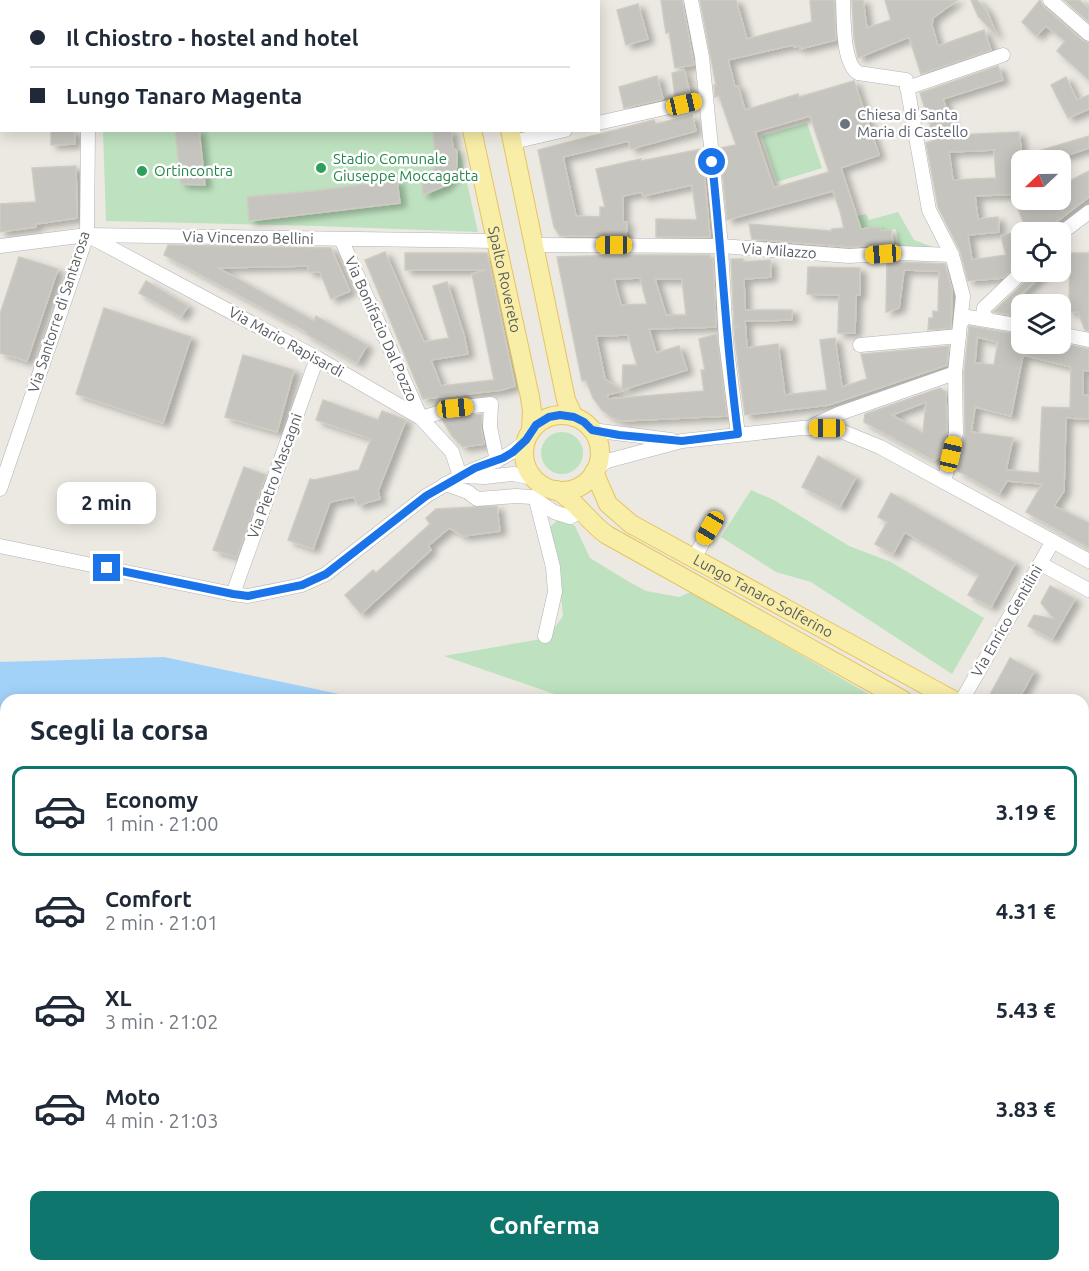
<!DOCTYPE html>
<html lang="it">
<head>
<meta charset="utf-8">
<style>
  :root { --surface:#fff; --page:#f2f2f3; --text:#1f2937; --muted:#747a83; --line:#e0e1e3; --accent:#0f766e }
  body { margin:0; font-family:Ubuntu,sans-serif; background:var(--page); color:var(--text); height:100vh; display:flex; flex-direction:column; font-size:22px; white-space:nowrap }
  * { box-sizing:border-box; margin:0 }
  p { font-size:20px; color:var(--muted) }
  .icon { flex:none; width:33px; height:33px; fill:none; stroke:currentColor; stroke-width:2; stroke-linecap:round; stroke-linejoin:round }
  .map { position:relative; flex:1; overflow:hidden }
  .panel { position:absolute; left:0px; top:694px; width:1089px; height:578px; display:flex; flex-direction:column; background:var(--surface); border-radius:18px 18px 0 0; box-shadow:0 3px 15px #0003 }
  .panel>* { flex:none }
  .guide { position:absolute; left:0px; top:0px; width:600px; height:132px; box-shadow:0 3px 15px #0003; display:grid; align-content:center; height:132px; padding:0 30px; background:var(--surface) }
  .needle { width:39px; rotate:248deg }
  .controls { position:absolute; left:1011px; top:150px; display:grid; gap:12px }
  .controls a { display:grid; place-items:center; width:60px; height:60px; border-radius:12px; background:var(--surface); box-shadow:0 3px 15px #0003; font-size:30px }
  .end { position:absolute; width:27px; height:27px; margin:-14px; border:8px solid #1a73e8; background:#fff; box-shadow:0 0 0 3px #fff }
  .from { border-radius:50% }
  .bubble { position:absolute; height:42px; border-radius:12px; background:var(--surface); box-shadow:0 3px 15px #0003; font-size:20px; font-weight:700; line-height:42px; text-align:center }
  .car { position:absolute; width:18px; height:36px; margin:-18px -9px; border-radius:8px; box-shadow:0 0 4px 2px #0007; background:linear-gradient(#f5c518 24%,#345 0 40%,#f5c518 0 76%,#345 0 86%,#f5c518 0) }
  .guide b { display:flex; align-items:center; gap:21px; height:57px; font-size:22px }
  .guide b+b { border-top:2px solid var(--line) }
  .guide i { width:15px; height:15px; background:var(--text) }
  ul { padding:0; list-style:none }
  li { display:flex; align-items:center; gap:18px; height:90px; margin:0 12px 9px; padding:0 18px; border:3px solid transparent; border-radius:12px }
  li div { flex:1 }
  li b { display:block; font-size:22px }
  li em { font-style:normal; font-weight:700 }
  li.selected { border-color:var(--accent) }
  li>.icon { width:54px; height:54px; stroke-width:1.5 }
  h2 { padding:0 30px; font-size:27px; line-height:72px }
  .primary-button { display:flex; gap:12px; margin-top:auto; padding:12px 30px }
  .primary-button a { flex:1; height:69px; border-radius:12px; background:var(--accent); color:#fff; font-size:24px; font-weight:700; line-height:69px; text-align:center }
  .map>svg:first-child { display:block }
  .green { fill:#bee2bf }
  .water { fill:#a3d2f9 }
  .pier { fill:#ebe9e1 }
  .building { fill:#c6c4be; stroke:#cfcbc0; stroke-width:1.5; fill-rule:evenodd; filter:url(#shadow) }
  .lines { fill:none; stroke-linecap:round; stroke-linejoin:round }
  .minor-casing { stroke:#b1b3b8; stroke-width:15 }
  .major-casing { stroke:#e7c45e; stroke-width:20 }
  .minor { stroke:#fff; stroke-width:14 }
  .major { stroke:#f9eea8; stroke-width:18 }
  .route { stroke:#1a73e8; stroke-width:8 }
  .worship-dot { fill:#6b7280; stroke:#fff; stroke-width:2 }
  .leisure-dot { fill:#2e9e5b; stroke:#fff; stroke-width:2 }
  .labels { text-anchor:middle; stroke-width:5; stroke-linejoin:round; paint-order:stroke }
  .worship-label { font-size:15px; fill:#5b616d; stroke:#fff; text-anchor:start }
  .leisure-label { font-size:15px; fill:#27864d; stroke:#fff; text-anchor:start }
  .street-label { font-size:15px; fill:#595d61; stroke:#fff }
</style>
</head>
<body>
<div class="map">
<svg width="1089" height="1271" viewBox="0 0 1089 1271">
  <defs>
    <filter id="shadow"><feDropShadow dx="6" dy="4" stdDeviation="3" flood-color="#0004"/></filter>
  </defs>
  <rect width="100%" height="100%" fill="#ebe9e1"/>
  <g class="green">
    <path d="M807 123 822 168 777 182 762 136Z"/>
    <path d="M103 131H452L454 149 460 151 478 232 318 226 106 221Z"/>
    <path d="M898 212 914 240 943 251 899 249 896 229 881 231 879 227 861 229 857 216 866 214 869 220Z"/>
    <circle cx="562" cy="453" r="21"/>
    <path d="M751 490 774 500 849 546 891 562 984 618 952 674 811 582 776 572 721 537Z"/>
    <path d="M561 517 575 526 590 558 626 580 646 591 679 597 691 592 879 700H572L444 656 547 638 563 616 559 577 549 528Z"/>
    <path d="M278 1266H334L342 1270 343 1266H374L373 1271H269Z"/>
    <path d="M417 1266H582L594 1271H415Z"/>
  </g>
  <g class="water">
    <path d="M164 657 367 700H6V769L0 767V662Z"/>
    <path d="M1083 875 1089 879V1209L1083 1208Z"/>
  </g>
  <path class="pier" d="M1083 872 1089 875V962L1083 972Z"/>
  <g class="building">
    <path d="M661 0H682L694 65 675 68 669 32 666 33Z"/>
    <path d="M700 0H736L747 39 812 22 810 0H834L836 40 800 49V46L794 47 793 45 728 60 735 87 738 86 745 110 798 94 799 97 854 81 879 155 841 168 861 229 879 227 881 231 891 230 893 244 849 247 752 239 749 224 831 231 832 229 844 228 840 211 833 191 727 220 720 148 736 145 719 96 715 97 714 85H716ZM810 116 829 172 774 188 755 132Z"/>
    <path d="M852 0H863L867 28 891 20 885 0H957L933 18 932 25 938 46 984 30 991 50 921 74 909 37 858 58 854 38Z"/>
    <path d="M971 0H977L987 11 997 36 978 16Z"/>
    <path d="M1040 0 1044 7 1083 41 1089 43V80L1057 51 1065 41 1046 26 1036 36 1022 22Z"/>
    <path d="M1064 0H1079L1089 9V22Z"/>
    <path d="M638 4 648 39 626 45 617 10Z"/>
    <path d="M998 66 1003 80 943 99 955 135 1019 132 1022 156 1089 136V148L1053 160H1018L1022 173V194L975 196 978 219 998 217 999 232 968 235 972 260 1006 255 1001 236 1022 230V245L1017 246 1020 263 1003 278 968 281 960 251 938 207 926 143 935 140 920 93ZM994 150 996 178 953 180 949 152Z"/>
    <path d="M684 70 690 93 675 96 672 73Z"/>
    <path d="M657 76 663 99 624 108 619 87Z"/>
    <path d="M1066 77 1077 100 1089 95V109L1068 118 1051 85Z"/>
    <path d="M692 115 696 131 631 149 628 141 563 157 576 216 600 217V207H605L596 169 641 159V161L702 149 710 237H656V219L697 220 692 185 643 196 642 192 623 196V222H627L626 236H560L554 227 538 150 654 120 656 124Z"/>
    <path d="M51 130H74L75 144 51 145Z"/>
    <path d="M175 130H199L205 185 181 184Z"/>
    <path d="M433 130H451L453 148 457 151V166L455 173 445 186 423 195 422 177 431 173 436 165Z"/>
    <path d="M76 166 77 218 36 224V227L0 232V204L36 202 32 168Z"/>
    <path d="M1089 171V197L1043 232H1027L1015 200H1060V186Z"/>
    <path d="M397 180 400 203 249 221 247 197 314 191Z"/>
    <path d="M168 245 331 248 350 291 331 299 320 272H308V266L218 268 314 321 316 316 367 345 357 363 306 334 307 332 164 255Z"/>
    <path d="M385 252 424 342 449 338 433 286 447 282 464 335 468 354 431 360 441 386 494 380 472 274 486 270H405V253H487L515 386 502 390 423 399 365 260Z"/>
    <path d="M1070 253H1089V331L1085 330 1078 312H1069Z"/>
    <path d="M626 255H710V258H713L716 327 649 329 656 353 679 346 687 370 622 390 623 365H637L628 335 596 336 605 379 622 391 607 395 608 399 704 391 701 370H705L699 339 717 334 727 416 622 421 611 417 602 410 593 398 586 380 582 381 557 257ZM640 278 647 304 621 305 614 279ZM655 279H682L686 315H666Z"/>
    <path d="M19 257 58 269 27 361 0 353V314Z"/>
    <path d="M731 259H743V262L770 260 771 277 744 279 745 310H792V320L745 321 747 348 778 344 785 395 827 390 820 340 835 338 842 387 867 379 861 354H864L949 346 947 365 829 405 745 415 735 341 734 328 739 326 734 327Z"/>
    <path d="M900 262 945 264 952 290 951 328 928 330 929 318H933V311L938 312 939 271 904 270 899 308 886 312 887 263Z"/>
    <path d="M808 267 860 268V295H856L855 333H838L839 295 807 294Z"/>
    <path d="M1031 272H1044L1013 302 1022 304V317L993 312 1028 279Z"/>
    <path d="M146 281 188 306 181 317 139 293Z"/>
    <path d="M104 308 191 337 163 423 76 394Z"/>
    <path d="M969 326 1022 335V344L1060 343 1089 349V371L1083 370V395H1089V419L1066 418 1064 491 1054 506 1089 523V548L1026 512 1042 484 1007 481 999 494 958 471 965 433 964 373ZM977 337 998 342 994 365 975 363ZM1023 355 1071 367 1070 408 1042 407 1039 473 1006 470 1013 438 971 432 975 407 1011 416Z"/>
    <path d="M243 355 294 370 277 432 225 417Z"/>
    <path d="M940 388 946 392 947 432 941 456 933 460 864 422 865 414ZM926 402 923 433 892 415Z"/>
    <path d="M323 400 378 420 382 411 406 420 378 491 380 499 358 505 354 497 330 502 313 549 288 540 310 479 314 480 359 470 371 439 316 420Z"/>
    <path d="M482 414 481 429 484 444 463 447 452 436 443 421 457 417Z"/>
    <path d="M818 456 856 477 840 507 802 487Z"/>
    <path d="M244 467 266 475 237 557 213 550Z"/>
    <path d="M891 493 1015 563 991 607 968 595 979 575 905 532 893 554 875 544 887 522 878 517Z"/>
    <path d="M497 506 500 531 464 536 449 528 428 546 431 550 361 614 345 595 373 570 376 573 430 524 426 518 436 509Z"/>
    <path d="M1050 586 1075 599 1052 639 1028 626 1034 615 1054 619 1041 603Z"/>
    <path d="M1010 658 1034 671 1025 688 1017 700H987Z"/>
  </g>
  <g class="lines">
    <g class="minor-casing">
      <g id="minor">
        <path d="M87 0V2"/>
        <path d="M232 0 233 2"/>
        <path d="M691 0 702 57 721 246 726 342 738 434"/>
        <path d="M843 0C844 19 842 62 858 73L906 80 929 210 952 255 963 296 955 373 956 433 944 482"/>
        <path d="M1050 0 1089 34"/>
        <path d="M357 2 371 0"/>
        <path d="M0 43H2"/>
        <path d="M907 88 1003 55"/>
        <path d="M598 123 705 99"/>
        <path d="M513 142 565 130"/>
        <path d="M1060 234 1089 212"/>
        <path d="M341 239 421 418"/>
        <path d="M535 245 721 246 849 256 900 253 952 255"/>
        <path d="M0 246 87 235 496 241"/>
        <path d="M988 319 983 315 984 308 1022 272"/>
        <path d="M961 323 964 318 968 317 1022 326"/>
        <path d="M1060 334 1089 340"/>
        <path d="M860 345 959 336"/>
        <path d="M421 418 455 408 491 404 490 427 497 461"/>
        <path d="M814 425 838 414 955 373"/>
        <path d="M592 430 671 440"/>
        <path d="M526 440C508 460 483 464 460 476L485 477 513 474 534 478"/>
        <path d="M596 469 607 461 682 441 802 428 836 429 880 447 1089 561"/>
        <path d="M445 484 468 492 477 499 516 496 532 497 554 512 570 517 581 511"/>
        <path d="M0 489 87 235 88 130"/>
        <path d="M536 500 553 567 555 592 545 636"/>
        <path d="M0 546 233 594 248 596 302 585 326 574 426 496 460 476 452 452 421 418 317 358 87 235"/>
        <path d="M694 559 710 528"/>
        <path d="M1041 564 1089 590"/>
        <path d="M233 594 317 358"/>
        <path d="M962 700 1053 541"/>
      </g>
    </g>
    <g class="major-casing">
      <g id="major">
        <path d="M443 0 444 2"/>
        <path d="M482 0V2"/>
        <path id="s1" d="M472 130 530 397 532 411 531 430"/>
        <path d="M510 130 566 400 574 417"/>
        <circle cx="562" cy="453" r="38"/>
        <path id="s2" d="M594 472 608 504 631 524 953 700"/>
        <path d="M556 490C577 501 588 522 607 535L903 700"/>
        <path d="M1083 773 1089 776"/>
        <path d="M1083 806 1089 812"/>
        <path d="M1083 881 1089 872"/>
        <path d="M0 1147 6 1146"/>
        <path d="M899 1266 902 1271"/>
      </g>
    </g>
    <use href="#minor" class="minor"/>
    <use href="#major" class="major"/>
  </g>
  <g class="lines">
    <path class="route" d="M107 568 233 594 248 596 302 585 326 574 426 496 475 468 503 458 513 452 526 440 536 425 549 417 560 415 574 417 584 422 592 430 619 435 682 441 738 434C726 344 722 253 712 162"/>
  </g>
  <circle class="worship-dot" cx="845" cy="124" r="6"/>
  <g class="leisure-dot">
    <circle cx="321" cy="168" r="6"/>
    <circle cx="142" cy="171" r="6"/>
  </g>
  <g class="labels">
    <g class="worship-label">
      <text x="857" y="120">Chiesa di Santa<tspan x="857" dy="17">Maria di Castello</tspan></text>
    </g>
    <g class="leisure-label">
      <text x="333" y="164">Stadio Comunale<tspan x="333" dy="17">Giuseppe Moccagatta</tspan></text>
      <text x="154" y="176">Ortincontra</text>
    </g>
    <g class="street-label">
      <text transform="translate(248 238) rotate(1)" y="5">Via Vincenzo Bellini</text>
      <text transform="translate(779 251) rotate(4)" y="5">Via Milazzo</text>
      <text dy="5" stroke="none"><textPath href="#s1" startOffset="153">Spalto Rovereto</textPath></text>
      <text transform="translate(59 312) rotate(-72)" y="5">Via Santorre di Santarosa</text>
      <text transform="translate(381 329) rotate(66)" y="5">Via Bonifacio Dal Pozzo</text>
      <text transform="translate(286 342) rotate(29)" y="5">Via Mario Rapisardi</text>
      <text transform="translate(275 476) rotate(-70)" y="5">Via Pietro Mascagni</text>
      <text dy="5" stroke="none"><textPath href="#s2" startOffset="216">Lungo Tanaro Solferino</textPath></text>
      <text transform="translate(1007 621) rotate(-60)" y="5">Via Enrico Gentilini</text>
    </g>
  </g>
</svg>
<div class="controls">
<a><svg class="needle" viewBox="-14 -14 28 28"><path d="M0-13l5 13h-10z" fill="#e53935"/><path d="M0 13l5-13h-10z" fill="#747a83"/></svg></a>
<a><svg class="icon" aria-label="locate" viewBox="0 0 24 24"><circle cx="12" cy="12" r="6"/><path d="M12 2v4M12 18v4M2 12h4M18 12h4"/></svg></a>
<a><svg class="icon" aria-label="layers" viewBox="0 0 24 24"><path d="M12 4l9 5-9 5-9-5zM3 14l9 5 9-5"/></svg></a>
</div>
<i class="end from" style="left:712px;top:162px"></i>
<i class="end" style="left:107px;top:568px"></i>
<div class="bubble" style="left:57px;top:482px;width:99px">2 min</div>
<i class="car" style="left:684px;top:104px;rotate:77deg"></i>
<i class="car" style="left:614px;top:245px;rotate:270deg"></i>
<i class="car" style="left:883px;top:254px;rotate:266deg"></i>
<i class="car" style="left:455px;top:408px;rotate:84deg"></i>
<i class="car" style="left:827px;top:428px;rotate:270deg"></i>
<i class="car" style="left:951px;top:454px;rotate:13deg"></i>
<i class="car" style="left:710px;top:528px;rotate:211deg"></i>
<div class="guide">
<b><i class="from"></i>Il Chiostro - hostel and hotel</b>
<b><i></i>Lungo Tanaro Magenta</b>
</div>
<section class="panel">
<h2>Scegli la corsa</h2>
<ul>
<li class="selected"><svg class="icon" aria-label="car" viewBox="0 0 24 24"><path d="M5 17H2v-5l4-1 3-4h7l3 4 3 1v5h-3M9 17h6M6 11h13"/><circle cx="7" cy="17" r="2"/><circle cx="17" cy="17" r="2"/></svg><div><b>Economy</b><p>1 min · 21:00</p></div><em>3.19 €</em></li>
<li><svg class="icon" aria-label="car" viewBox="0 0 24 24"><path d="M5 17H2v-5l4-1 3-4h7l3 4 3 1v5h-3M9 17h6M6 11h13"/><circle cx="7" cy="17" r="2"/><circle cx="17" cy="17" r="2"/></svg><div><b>Comfort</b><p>2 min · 21:01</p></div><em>4.31 €</em></li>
<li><svg class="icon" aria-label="car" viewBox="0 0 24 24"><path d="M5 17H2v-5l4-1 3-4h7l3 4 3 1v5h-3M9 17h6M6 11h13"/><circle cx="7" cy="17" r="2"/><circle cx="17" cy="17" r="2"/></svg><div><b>XL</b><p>3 min · 21:02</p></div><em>5.43 €</em></li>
<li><svg class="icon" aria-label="car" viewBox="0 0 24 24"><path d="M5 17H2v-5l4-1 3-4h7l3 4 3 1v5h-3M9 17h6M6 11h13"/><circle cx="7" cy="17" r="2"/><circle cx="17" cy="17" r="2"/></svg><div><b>Moto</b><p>4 min · 21:03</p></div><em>3.83 €</em></li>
</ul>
<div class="primary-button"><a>Conferma</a></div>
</section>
</div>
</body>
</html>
